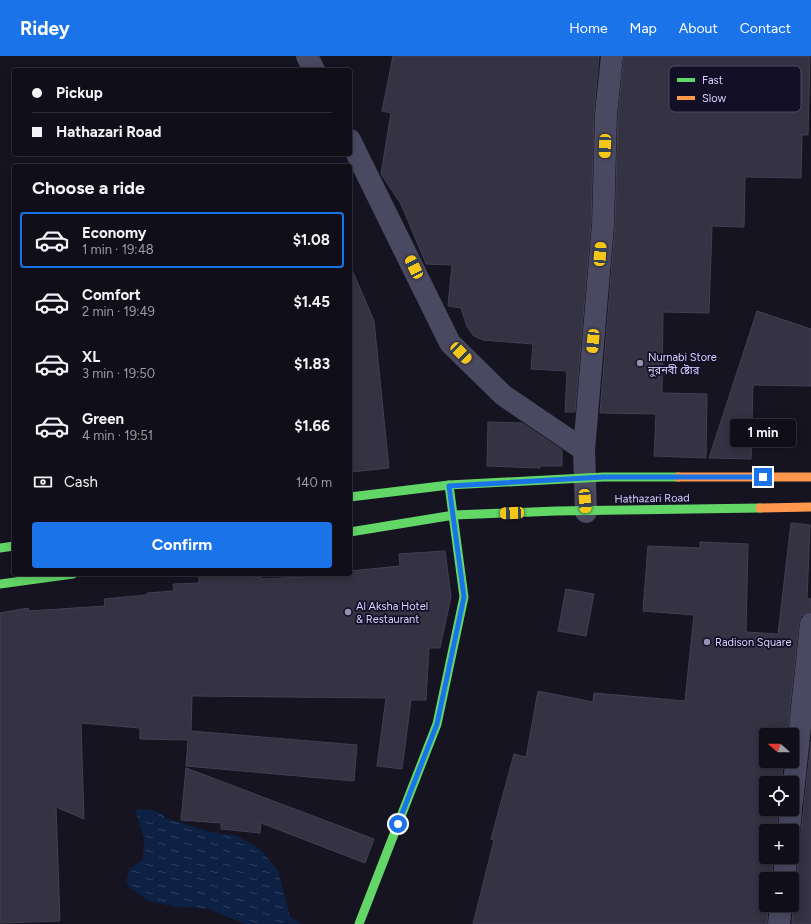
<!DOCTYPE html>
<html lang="en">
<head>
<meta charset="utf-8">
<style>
  :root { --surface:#100f19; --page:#1e1d26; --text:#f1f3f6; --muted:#9c9ca2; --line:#302f38; --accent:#1a73e8 }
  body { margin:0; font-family:Figtree,"Noto Sans Bengali",sans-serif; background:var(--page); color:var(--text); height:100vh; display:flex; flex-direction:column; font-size:15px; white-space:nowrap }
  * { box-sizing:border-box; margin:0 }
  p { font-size:13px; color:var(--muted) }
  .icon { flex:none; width:22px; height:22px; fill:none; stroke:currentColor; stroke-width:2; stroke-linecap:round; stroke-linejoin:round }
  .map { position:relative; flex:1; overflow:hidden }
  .side { position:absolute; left:12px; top:108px; width:340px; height:412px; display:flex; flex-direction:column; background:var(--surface); border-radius:4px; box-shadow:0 2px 10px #0003,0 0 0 1px var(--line) }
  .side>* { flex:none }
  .banner { position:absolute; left:12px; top:12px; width:340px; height:88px; border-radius:4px; box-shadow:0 2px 10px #0003,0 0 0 1px var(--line); display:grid; align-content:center; height:88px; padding:0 20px; background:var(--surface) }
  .needle { width:26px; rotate:290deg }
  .buttons { position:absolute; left:759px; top:672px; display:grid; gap:8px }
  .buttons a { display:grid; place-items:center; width:40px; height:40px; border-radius:4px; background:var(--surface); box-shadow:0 2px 10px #0003,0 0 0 1px var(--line); font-size:20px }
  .end { position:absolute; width:18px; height:18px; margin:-9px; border:5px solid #1a73e8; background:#fff; box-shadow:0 0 0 2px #fff }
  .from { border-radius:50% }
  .bubble { position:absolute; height:28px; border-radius:4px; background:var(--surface); box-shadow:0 2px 10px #0003,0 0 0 1px var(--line); font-size:13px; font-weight:700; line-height:28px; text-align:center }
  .car { position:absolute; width:12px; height:24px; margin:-12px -6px; border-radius:5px; box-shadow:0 0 3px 1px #0007; background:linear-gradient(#f5c518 24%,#345 0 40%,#f5c518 0 76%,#345 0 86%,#f5c518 0) }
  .banner b { display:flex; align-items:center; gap:14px; height:38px; font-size:15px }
  .banner b+b { border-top:1px solid var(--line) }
  .banner i { width:10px; height:10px; background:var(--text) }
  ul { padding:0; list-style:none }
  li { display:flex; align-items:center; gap:12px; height:56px; margin:0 8px 6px; padding:0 12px; border:2px solid transparent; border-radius:4px }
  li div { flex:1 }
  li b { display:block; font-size:15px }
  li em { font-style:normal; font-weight:700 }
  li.current { border-color:var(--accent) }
  li>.icon { width:36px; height:36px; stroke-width:1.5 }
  h2 { padding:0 20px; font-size:18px; line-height:48px }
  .pay { display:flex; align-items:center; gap:10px; height:44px; padding:0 20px; font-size:15px }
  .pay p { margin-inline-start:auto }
  .button { display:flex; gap:8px; margin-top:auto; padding:8px 20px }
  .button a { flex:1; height:46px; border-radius:4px; background:var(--accent); color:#fff; font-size:16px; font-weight:700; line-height:46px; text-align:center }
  header { display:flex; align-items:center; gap:24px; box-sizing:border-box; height:56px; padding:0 20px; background:var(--accent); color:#fff }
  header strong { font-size:19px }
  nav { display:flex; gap:22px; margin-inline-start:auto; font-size:14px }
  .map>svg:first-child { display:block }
  .water { fill:url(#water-ripples) }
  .building { fill:#343243; stroke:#433f54 }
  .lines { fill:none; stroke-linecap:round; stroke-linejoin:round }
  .street { stroke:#4a4962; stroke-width:22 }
  .fast { stroke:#63d668; stroke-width:9 }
  .slow { stroke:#ff974d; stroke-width:9 }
  .route { stroke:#1a73e8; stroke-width:5 }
  .poi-dot { fill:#9591b1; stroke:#130f26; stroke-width:1.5 }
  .labels { text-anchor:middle; stroke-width:3.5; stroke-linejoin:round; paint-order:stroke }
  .poi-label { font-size:11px; fill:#d9d4ff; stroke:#130f26; text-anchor:start }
  .street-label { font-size:11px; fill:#d9d4ff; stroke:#130f26 }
  .key { fill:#130f26; stroke:#4e4a67; stroke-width:1 }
  .key-label { font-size:11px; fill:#d9d4ff }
</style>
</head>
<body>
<header>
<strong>Ridey</strong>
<nav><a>Home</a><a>Map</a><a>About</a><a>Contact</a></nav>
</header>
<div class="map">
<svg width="811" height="868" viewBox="0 0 811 868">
  <defs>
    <pattern id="water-ripples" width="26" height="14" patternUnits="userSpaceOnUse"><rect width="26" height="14" fill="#0d2144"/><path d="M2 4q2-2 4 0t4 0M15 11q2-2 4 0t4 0" fill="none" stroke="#304060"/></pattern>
  </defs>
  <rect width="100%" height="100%" fill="#161421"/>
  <path class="water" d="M135 753 151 754 163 758 165 762 211 776 238 780 261 794 278 815 290 861 302 868H245L208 853 172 850 148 845 126 828 129 813 143 804 144 783Z"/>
  <g class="building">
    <path d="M393 0H599L594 58 591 168 575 356H565L567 315 531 313 533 288 483 284 474 280 467 271 461 252 448 250 452 209 426 208 401 148 381 118 391 57 382 55Z"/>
    <path d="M624 0H810L808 79H802L801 122 745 121 744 171 712 170 709 257 663 256 662 337 707 338 706 402 654 400 656 358 600 357 615 170 618 59Z"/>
    <path d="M350 209 374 265 389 412 350 416Z"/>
    <path d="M757 255 811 273V330L753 329 751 403 709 402Z"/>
    <path d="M488 366 522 367 562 394V410H540V412H537L487 410Z"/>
    <path d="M791 467 810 469 807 542 811 543V556L801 560 799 567 787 679H766V705H784L781 727H766V753H778L777 775H766V801H773L772 823H766V849H768L767 868H473L494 784 491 783 514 698 526 701 538 635 593 646 594 637 685 645 694 559 643 555 648 490 700 492V486L748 488 746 576 778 578Z"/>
    <path d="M445 495 451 541 440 592H429L426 644H411L402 713 377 710 386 642 192 640 191 675 357 689 354 725 186 710 188 684 140 683V672L81 667 84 763 56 751 60 865 0 867V557L28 552 29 555 105 550 104 543 147 539V537L174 535 173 528 199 527V520L261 521V523L324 520V518H350V515L400 510 399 498Z"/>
    <path d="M566 533 594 538 586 580 558 575Z"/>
    <path d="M811 686V868H792L793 850 792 832 796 824 798 802 797 796 792 790V787L799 782 801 776Z"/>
    <path d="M186 712 374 783 365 807 261 767 260 777 221 773V767L181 764Z"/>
  </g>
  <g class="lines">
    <g class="street">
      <path d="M307 0 314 14"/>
      <path d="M350 84 450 287 503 339 584 394"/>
      <path d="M586 456 584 394 603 169 606 58 612 0"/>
      <path d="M792 746 811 568"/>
      <path d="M789 775 791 753"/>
      <path d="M784 823 786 801"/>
      <path d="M779 868 781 849"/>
    </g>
    <g class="fast">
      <path d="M350 441 449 429 603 421H678"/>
      <path d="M350 476 454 459 556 455 760 452"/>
      <path d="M0 492 14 490"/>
      <path d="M0 528 73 518"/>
      <path d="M359 868 437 668 464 541 449 429"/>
    </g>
    <g class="slow">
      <path d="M678 421H811"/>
      <path d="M760 452 811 451"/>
    </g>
  </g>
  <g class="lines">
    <path class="route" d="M398 768 437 668 464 541 449 430 603 421H763"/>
  </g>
  <g class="poi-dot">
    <circle cx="640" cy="307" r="4"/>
    <circle cx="348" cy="556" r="4"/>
    <circle cx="707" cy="586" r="4"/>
  </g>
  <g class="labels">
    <g class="poi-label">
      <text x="648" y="305">Nurnabi Store<tspan x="648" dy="13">নুরনবী ষ্টোর</tspan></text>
      <text x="356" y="554">Al Aksha Hotel<tspan x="356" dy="13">&amp; Restaurant</tspan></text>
      <text x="715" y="590">Radison Square</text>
    </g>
    <g class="street-label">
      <text transform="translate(652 442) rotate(-1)" y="4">Hathazari Road</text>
    </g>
  </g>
  <rect x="669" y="10" width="132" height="46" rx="6" class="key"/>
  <rect x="677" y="22" width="18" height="4" fill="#63d668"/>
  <rect x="677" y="40" width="18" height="4" fill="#ff974d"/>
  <g class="key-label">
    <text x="702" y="28">Fast</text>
    <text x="702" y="46">Slow</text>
  </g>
</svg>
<div class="buttons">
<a><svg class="needle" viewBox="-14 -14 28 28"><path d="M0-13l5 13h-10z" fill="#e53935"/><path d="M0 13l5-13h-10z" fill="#9c9ca2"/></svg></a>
<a><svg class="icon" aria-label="locate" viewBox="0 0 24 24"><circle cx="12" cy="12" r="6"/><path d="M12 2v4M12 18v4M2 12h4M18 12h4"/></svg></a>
<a>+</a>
<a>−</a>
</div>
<i class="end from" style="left:398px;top:768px"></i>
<i class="end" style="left:763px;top:421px"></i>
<div class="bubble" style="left:730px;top:363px;width:66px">1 min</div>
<i class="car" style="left:605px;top:90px;rotate:182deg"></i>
<i class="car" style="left:600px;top:198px;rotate:4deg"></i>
<i class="car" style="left:414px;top:211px;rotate:334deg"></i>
<i class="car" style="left:593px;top:285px;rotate:185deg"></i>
<i class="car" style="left:461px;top:297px;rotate:135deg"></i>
<i class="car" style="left:585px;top:445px;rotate:176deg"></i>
<i class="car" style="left:512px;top:457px;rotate:268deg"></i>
<div class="banner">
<b><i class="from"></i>Pickup</b>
<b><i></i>Hathazari Road</b>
</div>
<section class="side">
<h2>Choose a ride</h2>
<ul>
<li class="current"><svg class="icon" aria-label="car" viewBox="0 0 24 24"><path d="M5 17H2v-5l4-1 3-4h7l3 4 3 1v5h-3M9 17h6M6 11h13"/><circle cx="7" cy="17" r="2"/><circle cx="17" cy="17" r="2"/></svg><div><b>Economy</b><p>1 min · 19:48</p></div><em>$1.08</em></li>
<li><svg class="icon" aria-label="car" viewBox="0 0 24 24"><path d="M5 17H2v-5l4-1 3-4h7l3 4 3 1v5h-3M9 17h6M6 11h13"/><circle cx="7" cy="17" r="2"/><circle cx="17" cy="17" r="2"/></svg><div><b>Comfort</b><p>2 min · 19:49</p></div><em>$1.45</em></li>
<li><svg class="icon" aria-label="car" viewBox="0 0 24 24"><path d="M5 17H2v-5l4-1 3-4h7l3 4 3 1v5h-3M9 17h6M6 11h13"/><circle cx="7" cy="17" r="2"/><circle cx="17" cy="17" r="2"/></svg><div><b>XL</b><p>3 min · 19:50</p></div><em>$1.83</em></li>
<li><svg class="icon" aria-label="car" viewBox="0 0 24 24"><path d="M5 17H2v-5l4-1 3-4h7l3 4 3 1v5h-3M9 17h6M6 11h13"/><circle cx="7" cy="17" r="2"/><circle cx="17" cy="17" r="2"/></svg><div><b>Green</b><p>4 min · 19:51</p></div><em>$1.66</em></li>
</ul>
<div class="pay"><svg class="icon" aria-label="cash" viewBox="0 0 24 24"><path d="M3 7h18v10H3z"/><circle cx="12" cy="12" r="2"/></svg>Cash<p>140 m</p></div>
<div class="button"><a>Confirm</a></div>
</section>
</div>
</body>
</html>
